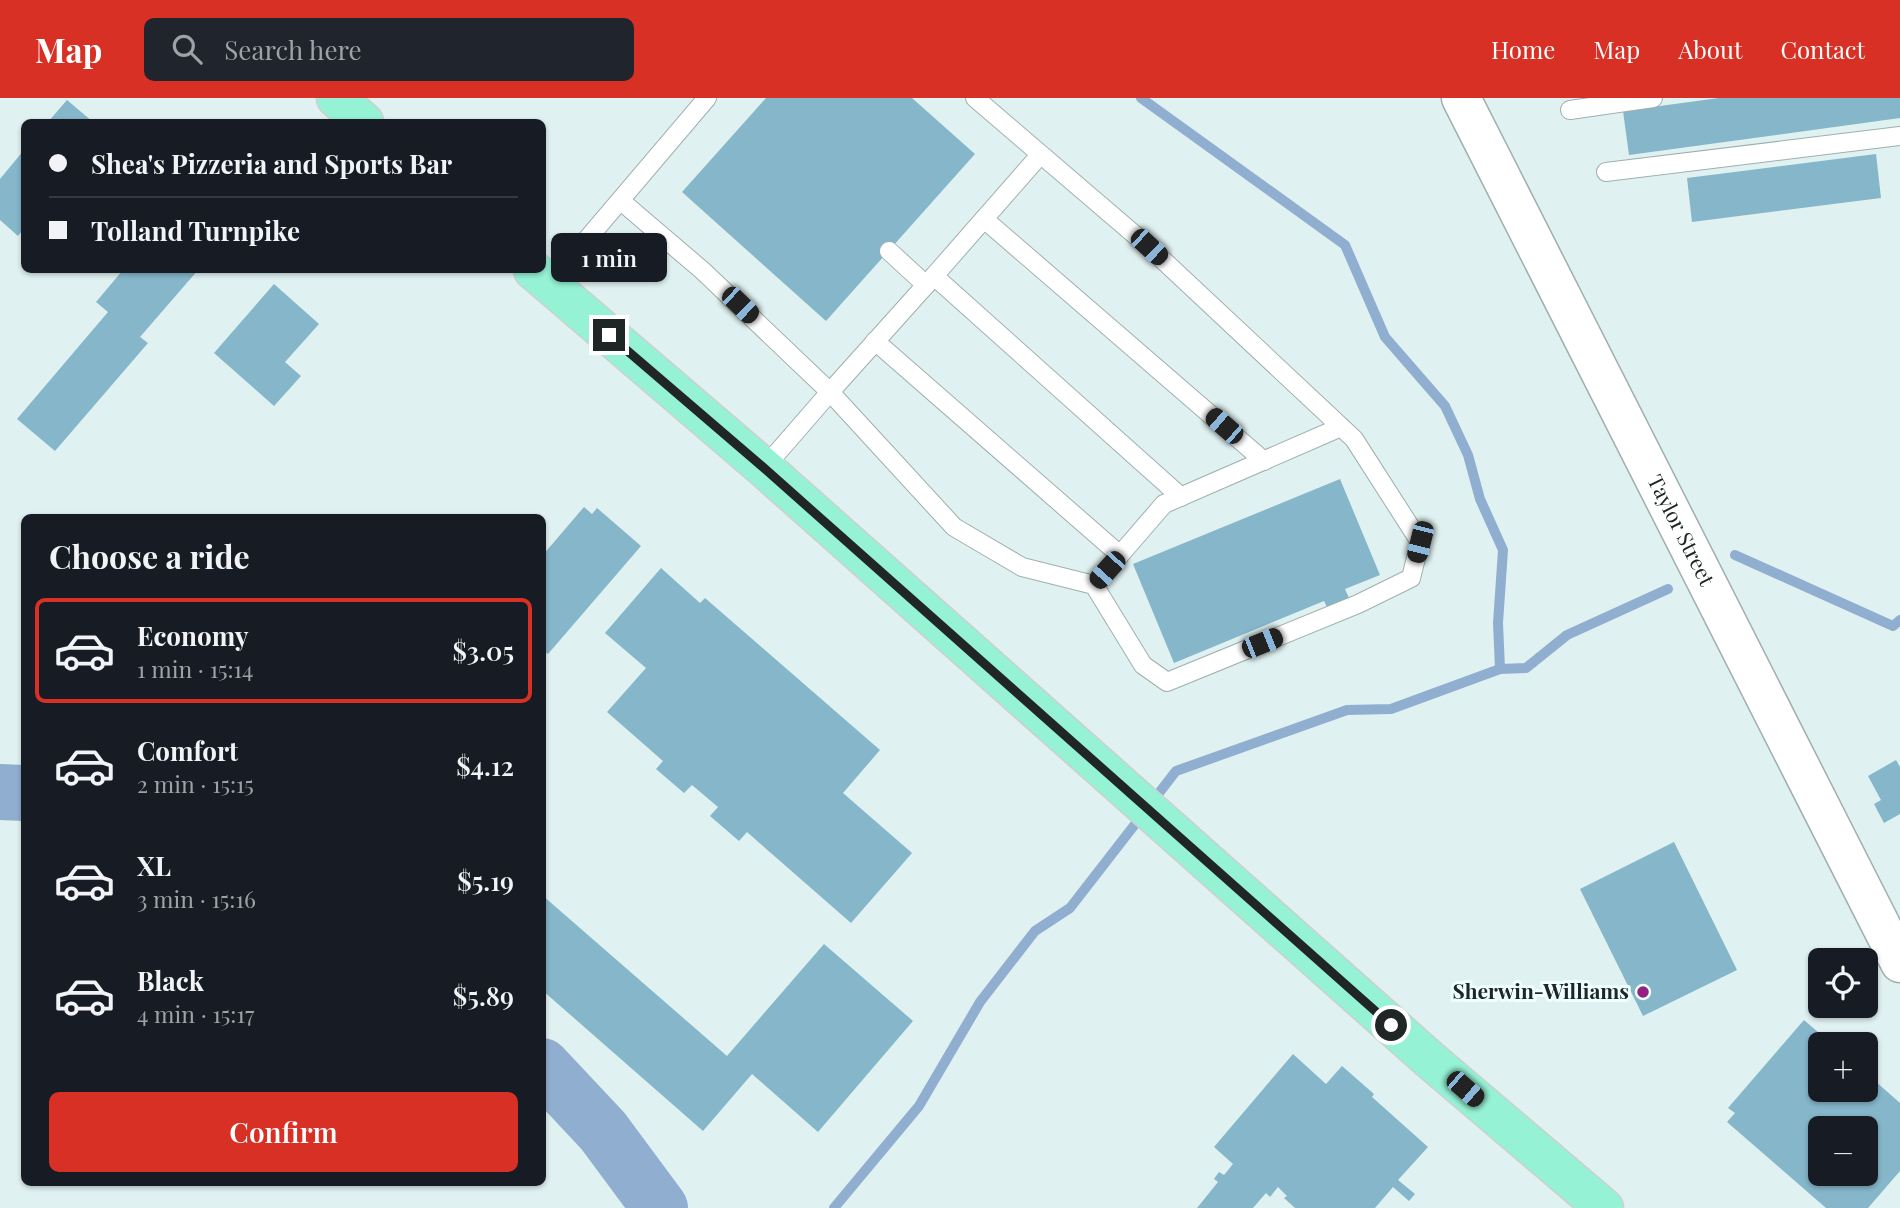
<!DOCTYPE html>
<html lang="en">
<head>
<meta charset="utf-8">
<style>
  :root { --surface:#171b24; --page:#20242c; --text:#f1f3f6; --muted:#9ea1a6; --line:#363941; --accent:#d93025 }
  body { margin:0; font-family:"Playfair Display",serif; background:var(--page); color:var(--text); height:100vh; display:flex; flex-direction:column; font-size:26px; white-space:nowrap }
  * { box-sizing:border-box; margin:0 }
  p { font-size:23px; color:var(--muted) }
  .icon { flex:none; width:38px; height:38px; fill:none; stroke:currentColor; stroke-width:2; stroke-linecap:round; stroke-linejoin:round }
  .map { position:relative; flex:1; overflow:hidden }
  .panel { position:absolute; left:21px; top:416px; width:525px; height:672px; display:flex; flex-direction:column; background:var(--surface); border-radius:10px; box-shadow:0 2px 5px #0004 }
  .panel>* { flex:none }
  .banner { position:absolute; left:21px; top:21px; width:525px; height:154px; border-radius:10px; box-shadow:0 2px 5px #0004; display:grid; align-content:center; height:154px; padding:0 28px; background:var(--surface) }
  .tools { position:absolute; left:1808px; top:850px; display:grid; gap:14px }
  .tools a { display:grid; place-items:center; width:70px; height:70px; border-radius:10px; background:var(--surface); box-shadow:0 2px 5px #0004; font-size:35px }
  .end { position:absolute; width:32px; height:32px; margin:-16px; border:9px solid #202626; background:#fff; box-shadow:0 0 0 4px #fff }
  .from { border-radius:50% }
  .bubble { position:absolute; height:49px; border-radius:10px; background:var(--surface); box-shadow:0 2px 5px #0004; font-size:23px; font-weight:600; line-height:49px; text-align:center }
  .car { position:absolute; width:21px; height:42px; margin:-21px -10px; border-radius:9px; box-shadow:0 0 5px 2px #0007; background:linear-gradient(#222 24%,#8ab4d8 0 40%,#222 0 76%,#8ab4d8 0 86%,#222 0) }
  .banner b { display:flex; align-items:center; gap:24px; height:66px; font-size:26px }
  .banner b+b { border-top:2px solid var(--line) }
  .banner i { width:18px; height:18px; background:var(--text) }
  ul { padding:0; list-style:none }
  li { display:flex; align-items:center; gap:21px; height:105px; margin:0 14px 10px; padding:0 14px; border:4px solid transparent; border-radius:10px }
  li div { flex:1 }
  li b { display:block; font-size:26px }
  li em { font-style:normal; font-weight:600 }
  li.current { border-color:var(--accent) }
  li>.icon { width:63px; height:63px; stroke-width:1.5 }
  h2 { padding:0 28px; font-size:32px; line-height:84px }
  .button { display:flex; gap:14px; margin-top:auto; padding:14px 28px }
  .button a { flex:1; height:80px; border-radius:10px; background:var(--accent); color:#fff; font-size:28px; font-weight:600; line-height:80px; text-align:center }
  header { display:flex; align-items:center; gap:42px; box-sizing:border-box; height:98px; padding:0 35px; background:var(--accent); color:#fff }
  header strong { font-size:33px }
  nav { display:flex; gap:38px; margin-inline-start:auto; font-size:24px }
  .search { width:490px; height:63px; background:var(--page); display:flex; align-items:center; gap:18px; box-sizing:border-box; padding:0 24px; border-radius:10px; color:var(--muted); font-size:26px }
  .map>svg:first-child { display:block }
  .lines { fill:none; stroke-linecap:round; stroke-linejoin:round }
  .stream { stroke:#90aecf; stroke-width:10 }
  .river { stroke:#90aecf; stroke-width:56 }
  .building { fill:#85b6c9; fill-rule:evenodd }
  .lane-casing { stroke:#9fafaf; stroke-width:20 }
  .secondary-casing { stroke:#9fafaf; stroke-width:41 }
  .primary-casing { stroke:#cecfcf; stroke-width:41 }
  .lane { stroke:#fff; stroke-width:18 }
  .secondary { stroke:#fff; stroke-width:38 }
  .primary { stroke:#95f2d4; stroke-width:38 }
  .route { stroke:#202626; stroke-width:9 }
  .poi-dot { fill:#932180; stroke:#edfffe; stroke-width:2.5 }
  .labels { text-anchor:middle; stroke-width:6; stroke-linejoin:round; paint-order:stroke }
  .street-label { font-size:21px; fill:#202626; stroke:#edfffe }
  .poi-label { font-size:21px; font-weight:bold; fill:#202626; stroke:#edfffe; text-anchor:end }
</style>
</head>
<body>
<header>
<strong>Map</strong>
<div class="search"><svg class="icon" aria-label="search" viewBox="0 0 24 24"><circle cx="10" cy="10" r="6"/><path d="M15 15l6 6"/></svg>Search here</div>
<nav><a>Home</a><a>Map</a><a>About</a><a>Contact</a></nav>
</header>
<div class="map">
<svg width="1900" height="1110" viewBox="0 0 1900 1110">
  <rect width="100%" height="100%" fill="#e0f1f1"/>
  <g class="lines">
    <g class="stream">
      <path d="M1141 0 1345 147 1385 239 1445 308 1468 357 1480 401 1503 452 1498 525 1500 571 1391 611 1347 612 1176 673 1152 704"/>
      <path d="M1735 457 1893 528 1900 522"/>
      <path d="M1500 571 1526 570 1567 537 1668 491"/>
      <path d="M834 1110 919 1008 980 904 1035 833 1070 810 1143 716"/>
    </g>
    <g class="river">
      <path d="M0 694 24 695"/>
      <path d="M542 968 603 1033 660 1110"/>
    </g>
  </g>
  <g class="building">
    <path d="M766 0H912L975 56 826 223 682 94Z"/>
    <path d="M1719 0H1900V20L1629 57 1623 13Z"/>
    <path d="M67 2 93 24H48Z"/>
    <path d="M24 52V130L18 138 0 122V81Z"/>
    <path d="M1876 56 1881 100 1692 124 1687 80Z"/>
    <path d="M123 172H198L140 239 148 245 55 353 17 321 108 214 96 204Z"/>
    <path d="M274 186 319 226 285 264 301 278 274 308 214 255Z"/>
    <path d="M1340 381 1380 477 1345 491 1349 500 1327 509 1324 503 1174 565 1133 466Z"/>
    <path d="M584 409 592 416 597 410 641 448 548 556 542 551V458Z"/>
    <path d="M661 470 700 505 705 500 880 652 843 695 912 755 851 825 747 734 739 743 710 718 718 709 692 687 684 695 656 671 663 663 607 614 646 570 605 535Z"/>
    <path d="M1896 662 1900 669V716L1884 725 1874 706 1881 702 1868 678Z"/>
    <path d="M1674 744 1737 872 1643 918 1580 791Z"/>
    <path d="M542 797 727 958 824 846 913 923 818 1034 752 976 703 1033 542 892Z"/>
    <path d="M1804 922 1833 947H1820V992H1866V975L1900 1005V1073L1868 1110H1826L1727 1024 1735 1015 1728 1010ZM1820 1031H1866V1076H1820Z"/>
    <path d="M1293 956 1326 986 1342 968 1374 996 1372 999 1428 1049 1398 1082 1415 1096 1409 1103 1393 1089 1375 1110H1295L1284 1100 1287 1098 1278 1089 1270 1099 1266 1095 1253 1110H1197L1218 1084 1214 1081 1219 1074 1224 1077 1233 1066 1214 1049Z"/>
  </g>
  <g class="lines">
    <g class="lane-casing">
      <g id="lane">
        <path d="M1570 12 1653 0"/>
        <path d="M1040 57 934 178 1181 399"/>
        <path d="M1606 74 1900 38"/>
        <path d="M621 103 703 173 830 294 934 178"/>
        <path d="M984 121 1264 363"/>
        <path d="M889 153 926 187"/>
        <path d="M549 186 707 0"/>
        <path d="M875 243 1120 457"/>
        <path d="M764 370 830 294 954 429 1022 469 1094 487 1143 567 1167 584 1358 506 1411 480 1420 444 1354 341 1149 149 975 0"/>
        <path d="M1094 487 1164 406 1341 329"/>
      </g>
    </g>
    <g class="secondary-casing">
      <g id="secondary">
        <path id="s1" d="M1461 0 1900 865"/>
      </g>
    </g>
    <g class="primary-casing">
      <g id="primary">
        <path d="M336 0 364 24"/>
        <path d="M533 172 764 370 1429 961 1604 1110"/>
      </g>
    </g>
    <use href="#lane" class="lane"/>
    <use href="#secondary" class="secondary"/>
    <use href="#primary" class="primary"/>
  </g>
  <g class="lines">
    <path class="route" d="M609 237 764 370 1391 927"/>
  </g>
  <circle class="poi-dot" cx="1643" cy="894" r="7"/>
  <g class="labels">
    <g class="street-label">
      <text dy="7" stroke="none"><textPath href="#s1" startOffset="485">Taylor Street</textPath></text>
    </g>
    <g class="poi-label">
      <text x="1629" y="901">Sherwin-Williams</text>
    </g>
  </g>
</svg>
<div class="tools">
<a><svg class="icon" aria-label="locate" viewBox="0 0 24 24"><circle cx="12" cy="12" r="6"/><path d="M12 2v4M12 18v4M2 12h4M18 12h4"/></svg></a>
<a>+</a>
<a>−</a>
</div>
<i class="end from" style="left:1391px;top:927px"></i>
<i class="end" style="left:609px;top:237px"></i>
<div class="bubble" style="left:551px;top:135px;width:116px">1 min</div>
<i class="car" style="left:1149px;top:149px;rotate:133deg"></i>
<i class="car" style="left:740px;top:207px;rotate:134deg"></i>
<i class="car" style="left:1224px;top:328px;rotate:311deg"></i>
<i class="car" style="left:1420px;top:444px;rotate:194deg"></i>
<i class="car" style="left:1107px;top:472px;rotate:222deg"></i>
<i class="car" style="left:1262px;top:545px;rotate:68deg"></i>
<i class="car" style="left:1465px;top:991px;rotate:131deg"></i>
<div class="banner">
<b><i class="from"></i>Shea's Pizzeria and Sports Bar</b>
<b><i></i>Tolland Turnpike</b>
</div>
<section class="panel">
<h2>Choose a ride</h2>
<ul>
<li class="current"><svg class="icon" aria-label="car" viewBox="0 0 24 24"><path d="M5 17H2v-5l4-1 3-4h7l3 4 3 1v5h-3M9 17h6M6 11h13"/><circle cx="7" cy="17" r="2"/><circle cx="17" cy="17" r="2"/></svg><div><b>Economy</b><p>1 min · 15:14</p></div><em>$3.05</em></li>
<li><svg class="icon" aria-label="car" viewBox="0 0 24 24"><path d="M5 17H2v-5l4-1 3-4h7l3 4 3 1v5h-3M9 17h6M6 11h13"/><circle cx="7" cy="17" r="2"/><circle cx="17" cy="17" r="2"/></svg><div><b>Comfort</b><p>2 min · 15:15</p></div><em>$4.12</em></li>
<li><svg class="icon" aria-label="car" viewBox="0 0 24 24"><path d="M5 17H2v-5l4-1 3-4h7l3 4 3 1v5h-3M9 17h6M6 11h13"/><circle cx="7" cy="17" r="2"/><circle cx="17" cy="17" r="2"/></svg><div><b>XL</b><p>3 min · 15:16</p></div><em>$5.19</em></li>
<li><svg class="icon" aria-label="car" viewBox="0 0 24 24"><path d="M5 17H2v-5l4-1 3-4h7l3 4 3 1v5h-3M9 17h6M6 11h13"/><circle cx="7" cy="17" r="2"/><circle cx="17" cy="17" r="2"/></svg><div><b>Black</b><p>4 min · 15:17</p></div><em>$5.89</em></li>
</ul>
<div class="button"><a>Confirm</a></div>
</section>
</div>
</body>
</html>
